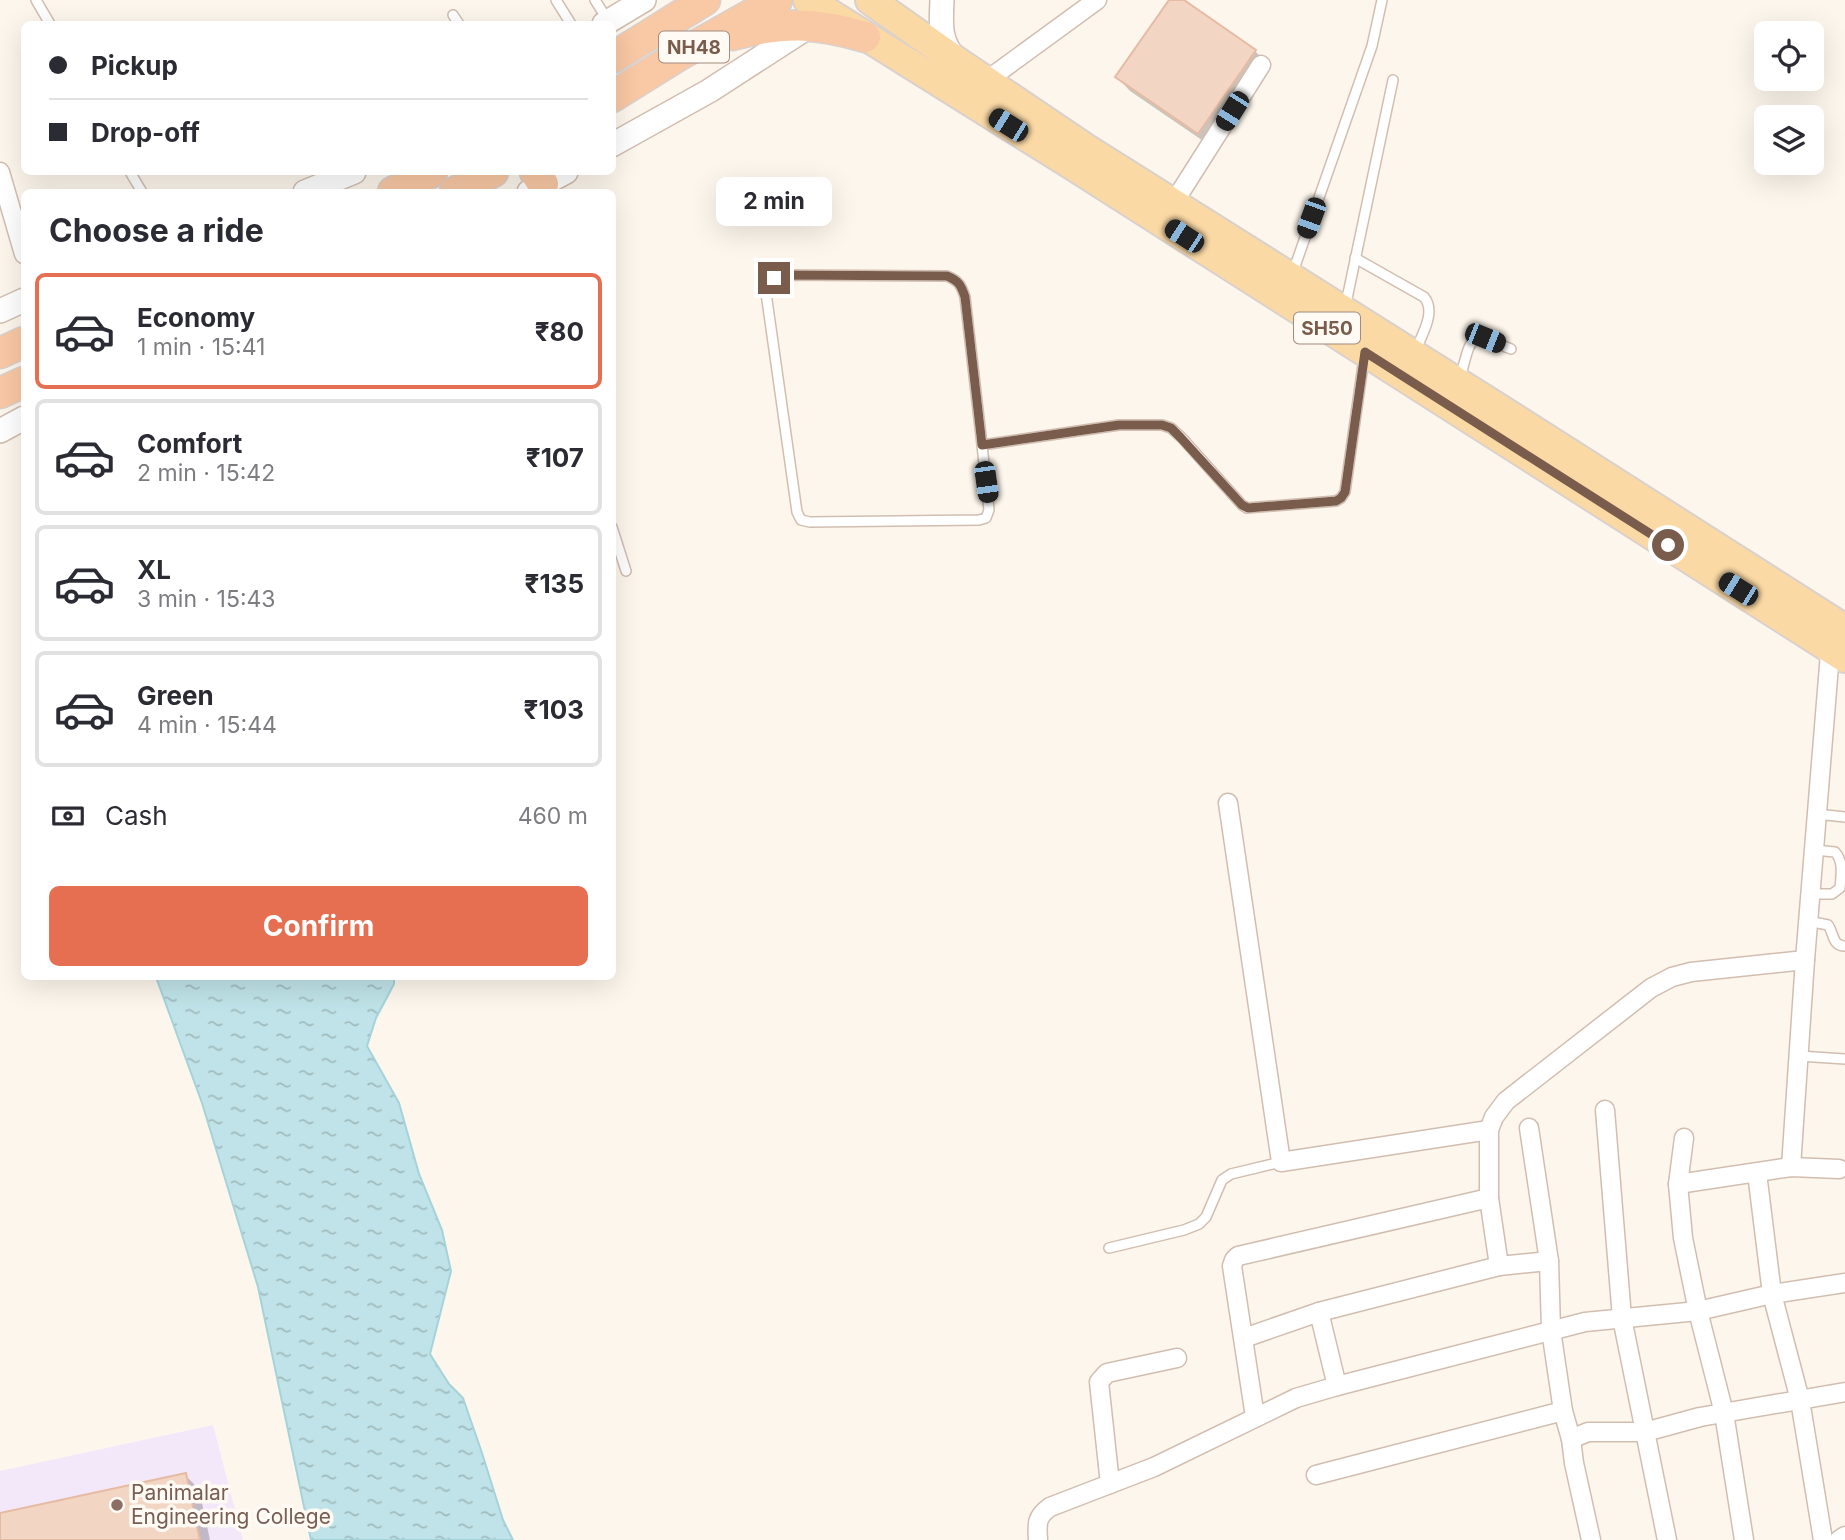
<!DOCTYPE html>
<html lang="en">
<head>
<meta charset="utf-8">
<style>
  :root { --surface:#fff; --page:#f7f7f7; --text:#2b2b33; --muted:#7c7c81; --line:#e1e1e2; --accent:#e76f51 }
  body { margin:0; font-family:Inter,sans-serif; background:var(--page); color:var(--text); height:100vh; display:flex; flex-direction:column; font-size:26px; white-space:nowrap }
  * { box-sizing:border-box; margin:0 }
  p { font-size:23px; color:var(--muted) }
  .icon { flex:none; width:38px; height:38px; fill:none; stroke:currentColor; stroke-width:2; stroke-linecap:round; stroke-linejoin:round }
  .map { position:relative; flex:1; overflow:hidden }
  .sheet { position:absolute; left:21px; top:189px; width:595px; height:791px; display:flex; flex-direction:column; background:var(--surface); border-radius:10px; box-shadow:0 7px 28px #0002 }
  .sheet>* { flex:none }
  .guide { position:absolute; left:21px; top:21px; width:595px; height:154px; border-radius:10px; box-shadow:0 7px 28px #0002; display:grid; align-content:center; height:154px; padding:0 28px; background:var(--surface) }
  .buttons { position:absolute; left:1754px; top:21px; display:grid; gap:14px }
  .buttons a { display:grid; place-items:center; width:70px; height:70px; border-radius:10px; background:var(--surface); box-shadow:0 7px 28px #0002; font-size:35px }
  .end { position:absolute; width:32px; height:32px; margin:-16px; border:9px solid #7a5c4d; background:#fff; box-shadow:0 0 0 4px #fff }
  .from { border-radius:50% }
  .bubble { position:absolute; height:49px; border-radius:10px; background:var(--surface); box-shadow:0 7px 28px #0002; font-size:23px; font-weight:700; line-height:49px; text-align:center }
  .car { position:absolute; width:21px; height:42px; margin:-21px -10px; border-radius:9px; box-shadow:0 0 5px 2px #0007; background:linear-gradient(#222 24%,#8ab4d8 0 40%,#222 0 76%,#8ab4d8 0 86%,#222 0) }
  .guide b { display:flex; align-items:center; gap:24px; height:66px; font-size:26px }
  .guide b+b { border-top:2px solid var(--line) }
  .guide i { width:18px; height:18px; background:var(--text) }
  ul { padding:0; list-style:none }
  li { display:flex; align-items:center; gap:21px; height:116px; margin:0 14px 10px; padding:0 14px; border:4px solid var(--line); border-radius:10px }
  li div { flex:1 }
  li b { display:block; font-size:26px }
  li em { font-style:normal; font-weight:700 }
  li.selected { border-color:var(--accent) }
  li>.icon { width:63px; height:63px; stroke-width:1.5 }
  h2 { padding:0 28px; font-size:32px; line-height:84px }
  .pay { display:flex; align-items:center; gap:18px; height:77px; padding:0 28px; font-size:26px }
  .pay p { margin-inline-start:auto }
  .cta { display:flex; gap:14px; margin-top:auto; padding:14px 28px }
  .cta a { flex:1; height:80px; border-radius:10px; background:var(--accent); color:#fff; font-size:28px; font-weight:700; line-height:80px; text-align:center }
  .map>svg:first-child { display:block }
  .education { fill:#f3e8fa }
  .water { fill:url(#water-ripples); stroke:#a5d3da; stroke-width:2 }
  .shadow { fill:#0003 }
  .building { fill:#f3d5c3; stroke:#e6bba3; stroke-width:2 }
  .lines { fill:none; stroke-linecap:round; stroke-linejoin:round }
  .service-casing { stroke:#d1beb0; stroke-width:12 }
  .minor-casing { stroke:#d1beb0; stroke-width:21 }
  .tertiary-casing { stroke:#d1beb0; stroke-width:26 }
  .primary-casing { stroke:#dad1cd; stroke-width:32 }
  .trunk-casing { stroke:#dad1cd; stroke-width:33 }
  .service { stroke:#fff; stroke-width:9 }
  .minor { stroke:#fff; stroke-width:18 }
  .tertiary { stroke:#fff; stroke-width:23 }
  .primary { stroke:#fbd9a5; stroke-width:28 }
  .trunk { stroke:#f9c8a4; stroke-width:30 }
  .route { stroke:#7a5c4d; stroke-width:9 }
  .education-dot { fill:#8d6e63; stroke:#fffaf3; stroke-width:2.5 }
  .labels { text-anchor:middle; stroke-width:7; stroke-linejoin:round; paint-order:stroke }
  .shield { fill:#fffaf3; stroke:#a28b7f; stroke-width:2 }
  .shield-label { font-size:19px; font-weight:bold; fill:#7a5c4d }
  .education-label { font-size:21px; fill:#785e54; stroke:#fffaf3; text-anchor:start }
</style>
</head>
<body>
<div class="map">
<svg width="1845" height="1540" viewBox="0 0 1845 1540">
  <defs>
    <pattern id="water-ripples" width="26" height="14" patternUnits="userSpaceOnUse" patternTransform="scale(1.75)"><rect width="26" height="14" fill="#bfe3e8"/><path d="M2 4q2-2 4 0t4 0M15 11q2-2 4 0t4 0" fill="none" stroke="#a0bbbe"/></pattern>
  </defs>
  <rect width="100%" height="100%" fill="#fdf6ec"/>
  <path class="education" d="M213 1425 243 1540H0V1471Z"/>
  <path class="water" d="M156 977H394V984L376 1018 367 1046 399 1103 419 1174 442 1230 451 1271 430 1354 449 1384 463 1398 482 1453 503 1520 513 1540H311L258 1287 202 1103Z"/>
  <g class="shadow">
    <path d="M1171 0H1181L1255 51 1269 65 1212 147 1130 91 1117 77Z"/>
    <path d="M185 1475 199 1489 210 1540H0V1515Z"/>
  </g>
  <g class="building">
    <path d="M1169 0H1184L1256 50 1198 134 1115 77Z"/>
    <path d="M186 1473 200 1540H0V1513Z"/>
  </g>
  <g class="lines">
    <g class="service-casing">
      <g id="service">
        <path d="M36 0 50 24"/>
        <path d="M556 0 571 24"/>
        <path d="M595 0 607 19"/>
        <path d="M453 15 459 24"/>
        <path d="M130 172 142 192"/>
        <path d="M1355 258 1424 297C1437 312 1421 336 1415 352"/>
        <path d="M1293 272 1372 46 1382 0"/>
        <path d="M1345 308 1393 80"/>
        <path d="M1460 378C1472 336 1467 331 1511 349"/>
        <path d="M982 445 989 510 986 518 979 520 810 522 801 520 797 512 766 293C768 283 771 280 780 275L947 276C959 281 961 285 965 297L982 445 1119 425H1162L1171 428 1182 438 1242 505 1247 508 1336 501 1341 498 1345 492 1364 358"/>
        <path d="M612 527 626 571"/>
        <path d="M1817 814 1845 817"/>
        <path d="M1810 894H1832L1840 888C1841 875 1844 862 1835 852L1814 850"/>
        <path d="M1808 921 1828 925C1834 933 1832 946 1845 946"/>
        <path d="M1799 1056 1845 1059"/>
        <path d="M1109 1248 1184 1230 1199 1224 1206 1217 1222 1180 1231 1174 1281 1162"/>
      </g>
    </g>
    <g class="minor-casing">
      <g id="minor">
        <path d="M986 81 1097 0"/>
        <path d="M0 172 24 254"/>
        <path d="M1169 210 1261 65"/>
        <path d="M1228 803 1281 1162 1489 1130"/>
        <path d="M1605 1110 1622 1318 1667 1540"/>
        <path d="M1529 1128 1549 1261 1551 1330 1563 1411 1571 1439 1574 1463 1591 1540"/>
        <path d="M1684 1138 1678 1184 1683 1238 1698 1311 1724 1413 1744 1540"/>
        <path d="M1791 1167 1805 960"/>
        <path d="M1757 1173 1772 1294 1800 1400 1823 1540"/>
        <path d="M1678 1184 1791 1167 1839 1169"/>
        <path d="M1499 1266 1549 1261"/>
        <path d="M1319 1312 1337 1386"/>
        <path d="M1244 1338 1319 1312 1499 1266 1489 1198V1130L1494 1117 1506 1101 1651 988 1672 977 1691 972 1805 960 1831 641"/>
        <path d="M1255 1417 1232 1266 1234 1260 1238 1256 1489 1198"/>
        <path d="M1571 1439 1588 1432H1645L1700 1417 1845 1392"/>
        <path d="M1316 1475 1563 1411"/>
        <path d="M1110 1484 1099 1382 1107 1373 1177 1358"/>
        <path d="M1038 1540C1037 1524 1036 1517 1050 1507L1154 1467 1296 1398 1337 1386 1585 1322 1698 1311 1772 1294 1845 1283"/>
        <path d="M1839 1540 1845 1536"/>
      </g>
    </g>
    <g class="tertiary-casing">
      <g id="tertiary">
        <path d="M942 0C941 24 939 40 955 59"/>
        <path d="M604 24 644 0"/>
        <path d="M612 145 709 91 811 25"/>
        <path d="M305 192 354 172"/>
        <path d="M529 192 566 172"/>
        <path d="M0 311 24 300"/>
        <path d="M0 431 24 418"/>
      </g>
    </g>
    <g class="primary-casing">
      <g id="primary">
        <path d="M808 0 1075 167 1845 658"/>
        <path d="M870 0 958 62 1087 149 1522 423 1845 629"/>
      </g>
    </g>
    <g class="trunk-casing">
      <g id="trunk">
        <path d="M732 35C782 22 815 22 865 37"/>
        <path d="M612 58 705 0"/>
        <path d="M612 97 681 54 777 0"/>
        <path d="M535 172 543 184"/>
        <path d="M393 192 432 172"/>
        <path d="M455 192 493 172"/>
        <path d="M0 353 24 342"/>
        <path d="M0 393 24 382"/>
      </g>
    </g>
    <use href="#service" class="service"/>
    <use href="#minor" class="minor"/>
    <use href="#tertiary" class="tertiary"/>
    <use href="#primary" class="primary"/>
    <use href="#trunk" class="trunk"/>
  </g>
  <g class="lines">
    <path class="route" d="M774 278 780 275 947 276C959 281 961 285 965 297L982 445 1119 425H1162L1171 428 1181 438 1242 505 1248 508 1336 501 1341 498 1345 492 1365 352 1668 545"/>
  </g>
  <circle class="education-dot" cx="117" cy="1505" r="7"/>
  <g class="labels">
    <g class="shield">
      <rect x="659" y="31.5" width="70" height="31" rx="5"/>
      <rect x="1294" y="312.5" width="66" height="31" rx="5"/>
    </g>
    <g class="shield-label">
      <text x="694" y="54">NH48</text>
      <text x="1327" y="335">SH50</text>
    </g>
    <g class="education-label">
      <text x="131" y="1500">Panimalar<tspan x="131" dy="24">Engineering College</tspan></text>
    </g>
  </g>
</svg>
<div class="buttons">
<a><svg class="icon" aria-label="locate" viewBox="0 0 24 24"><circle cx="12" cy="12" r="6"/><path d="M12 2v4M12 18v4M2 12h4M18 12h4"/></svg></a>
<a><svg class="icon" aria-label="layers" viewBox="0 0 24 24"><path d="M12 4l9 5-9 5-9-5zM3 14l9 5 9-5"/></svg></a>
</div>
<i class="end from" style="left:1668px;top:545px"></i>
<i class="end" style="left:774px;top:278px"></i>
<div class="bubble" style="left:716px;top:177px;width:116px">2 min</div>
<i class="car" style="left:1232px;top:111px;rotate:212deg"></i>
<i class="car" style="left:1008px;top:125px;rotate:302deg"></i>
<i class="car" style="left:1311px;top:218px;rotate:200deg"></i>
<i class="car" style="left:1184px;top:236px;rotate:303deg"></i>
<i class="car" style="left:1485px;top:338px;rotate:112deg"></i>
<i class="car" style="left:986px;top:482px;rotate:172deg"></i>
<i class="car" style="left:1738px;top:589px;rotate:302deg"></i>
<div class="guide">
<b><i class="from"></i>Pickup</b>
<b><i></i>Drop-off</b>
</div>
<section class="sheet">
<h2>Choose a ride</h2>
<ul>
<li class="selected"><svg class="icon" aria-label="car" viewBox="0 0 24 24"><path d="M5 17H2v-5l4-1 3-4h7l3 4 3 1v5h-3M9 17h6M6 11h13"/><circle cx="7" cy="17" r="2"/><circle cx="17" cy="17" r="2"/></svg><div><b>Economy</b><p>1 min · 15:41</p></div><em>₹80</em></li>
<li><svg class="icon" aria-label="car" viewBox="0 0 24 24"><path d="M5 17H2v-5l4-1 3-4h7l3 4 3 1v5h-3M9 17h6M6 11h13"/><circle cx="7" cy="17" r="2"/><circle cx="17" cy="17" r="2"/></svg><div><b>Comfort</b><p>2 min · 15:42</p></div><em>₹107</em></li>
<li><svg class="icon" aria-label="car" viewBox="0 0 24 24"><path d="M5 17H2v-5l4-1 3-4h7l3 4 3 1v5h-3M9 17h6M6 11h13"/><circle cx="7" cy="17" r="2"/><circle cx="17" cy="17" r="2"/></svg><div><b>XL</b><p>3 min · 15:43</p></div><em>₹135</em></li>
<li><svg class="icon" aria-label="car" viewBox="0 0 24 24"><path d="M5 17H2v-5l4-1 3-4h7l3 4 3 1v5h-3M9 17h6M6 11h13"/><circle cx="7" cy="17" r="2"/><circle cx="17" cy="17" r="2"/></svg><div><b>Green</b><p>4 min · 15:44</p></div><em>₹103</em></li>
</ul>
<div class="pay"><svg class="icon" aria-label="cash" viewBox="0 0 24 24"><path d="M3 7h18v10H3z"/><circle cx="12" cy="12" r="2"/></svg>Cash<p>460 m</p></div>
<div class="cta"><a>Confirm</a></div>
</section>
</div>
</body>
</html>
